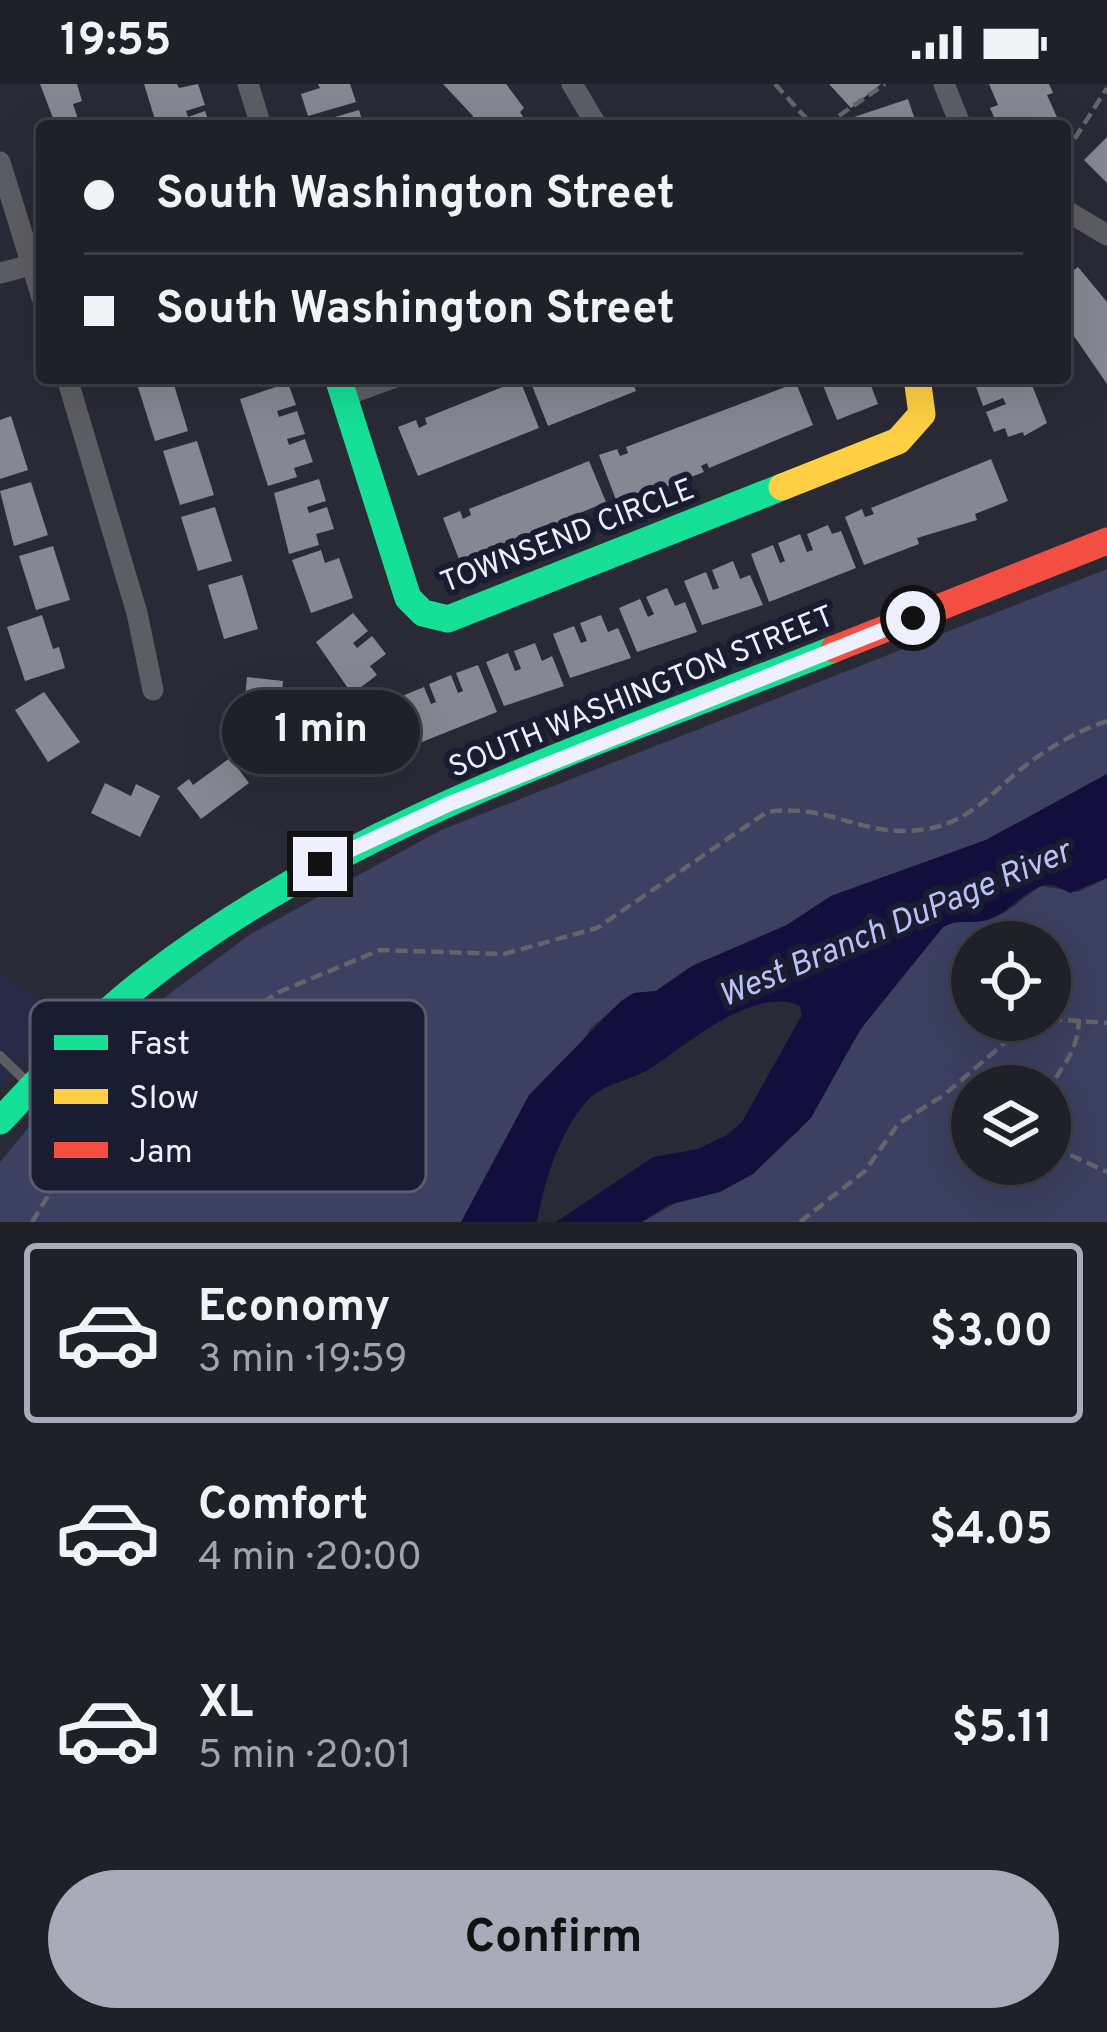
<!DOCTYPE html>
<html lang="en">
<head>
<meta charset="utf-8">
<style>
  :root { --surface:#1f2028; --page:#2c2d34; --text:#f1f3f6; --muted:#a1a3a8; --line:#3c3e45; --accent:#a9abb8 }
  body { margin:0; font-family:Overpass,sans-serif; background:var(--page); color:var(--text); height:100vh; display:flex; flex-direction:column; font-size:45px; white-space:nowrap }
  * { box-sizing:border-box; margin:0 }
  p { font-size:39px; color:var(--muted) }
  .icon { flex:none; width:66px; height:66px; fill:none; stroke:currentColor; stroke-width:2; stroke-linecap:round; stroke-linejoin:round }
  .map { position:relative; height:1138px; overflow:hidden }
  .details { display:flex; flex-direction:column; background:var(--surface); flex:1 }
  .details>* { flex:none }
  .hud { position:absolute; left:36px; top:36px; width:1035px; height:264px; border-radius:12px; box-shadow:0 12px 48px #0002,0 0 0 3px var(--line); display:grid; align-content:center; height:264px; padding:0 48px; background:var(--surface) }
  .controls { position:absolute; left:951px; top:837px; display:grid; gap:24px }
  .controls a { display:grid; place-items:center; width:120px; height:120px; border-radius:50%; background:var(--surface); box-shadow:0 12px 48px #0002,0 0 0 3px var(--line); font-size:60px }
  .end { position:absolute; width:54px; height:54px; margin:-27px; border:15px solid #eef0ff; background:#111; box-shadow:0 0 0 6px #111 }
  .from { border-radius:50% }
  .bubble { position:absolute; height:84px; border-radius:42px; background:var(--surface); box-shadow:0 12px 48px #0002,0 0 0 3px var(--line); font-size:39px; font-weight:700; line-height:84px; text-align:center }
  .hud b { display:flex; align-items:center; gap:42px; height:114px; font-size:45px }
  .hud b+b { border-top:3px solid var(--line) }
  .hud i { width:30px; height:30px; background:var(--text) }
  ul { padding:21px 0 0; list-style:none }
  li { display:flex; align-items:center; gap:36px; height:180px; margin:0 24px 18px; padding:0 24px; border:6px solid transparent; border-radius:12px }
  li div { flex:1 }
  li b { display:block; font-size:45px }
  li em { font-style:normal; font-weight:700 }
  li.selected { border-color:var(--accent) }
  li>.icon { width:108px; height:108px; stroke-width:1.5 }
  .primary-button { display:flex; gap:24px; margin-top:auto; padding:24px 48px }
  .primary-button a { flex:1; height:138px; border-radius:72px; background:var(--accent); color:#111; font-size:48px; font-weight:700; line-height:138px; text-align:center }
  .status { display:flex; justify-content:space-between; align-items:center; height:84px; padding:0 60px; background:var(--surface); direction:ltr }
  .status svg { height:33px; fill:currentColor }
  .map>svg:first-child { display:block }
  .built { fill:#282b45 }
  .green { fill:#3c4061; fill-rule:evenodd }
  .water { fill:#120f3e }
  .building { fill:#868791 }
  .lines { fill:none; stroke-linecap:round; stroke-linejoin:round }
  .path { stroke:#64656b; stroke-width:4.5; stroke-dasharray:12 6; stroke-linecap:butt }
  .lane { stroke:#5d5e63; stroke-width:10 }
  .street { stroke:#5d5e63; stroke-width:21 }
  .fast { stroke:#16e098; stroke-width:27 }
  .slow { stroke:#ffcf43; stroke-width:27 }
  .jam { stroke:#f24e42; stroke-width:27 }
  .route { stroke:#eef0ff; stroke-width:15 }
  .labels { text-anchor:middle; stroke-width:12; stroke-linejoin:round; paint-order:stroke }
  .street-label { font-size:30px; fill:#eef0ff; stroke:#1a1d31 }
  .water-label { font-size:33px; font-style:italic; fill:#b9c1f6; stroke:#1a1d31 }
  .key { fill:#1a1d31; stroke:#5a5c6f; stroke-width:3 }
  .key-label { font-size:33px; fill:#eef0ff }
</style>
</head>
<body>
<div class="status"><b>19:55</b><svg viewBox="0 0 49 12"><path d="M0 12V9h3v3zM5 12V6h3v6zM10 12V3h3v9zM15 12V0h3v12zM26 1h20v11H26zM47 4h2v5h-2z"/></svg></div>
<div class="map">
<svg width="1107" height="1138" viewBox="0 0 1107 1138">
  <rect width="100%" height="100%" fill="#292a35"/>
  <path class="built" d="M0 887 66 935 0 1005Z"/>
  <g class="green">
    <path d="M1107 485V690L986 756 831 812 787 841 692 882 656 907 634 909 622 917 591 944 463 1138H0V1078L66 998 138 933 252 849 441 746Z"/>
    <path d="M1107 794V1138H642L687 1113 720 1108 799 1047 871 929 943 843C958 835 966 839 982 837 1004 834 1022 814 1041 802L1078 808ZM972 858H1050V936H972ZM972 1002H1050V1080H972Z"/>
  </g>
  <path class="water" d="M1107 690V794L1070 809C1061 805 1053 798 1042 802 1020 809 1005 834 982 837 966 840 958 835 943 843L860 946 811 1034 753 1090 720 1108 668 1121 642 1138H556L653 1073 698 1065 727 1051 742 1038 802 931 800 922C753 901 687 961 651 984 629 998 604 998 586 1018 559 1050 544 1098 537 1138H461L529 1011 621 917 634 909 656 907 692 882 787 841 831 812 986 756Z"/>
  <g class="building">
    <path d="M40 0H77L82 17 73 20 79 38 56 42Z"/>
    <path d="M144 0H177L179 4 198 0 205 21 186 27 188 33 205 27 210 42H157Z"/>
    <path d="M318 0H350L356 18 308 32 301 10 320 4Z"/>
    <path d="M443 0H506L524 24 520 28 529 42H468L473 32Z"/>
    <path d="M829 0H881L851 24Z"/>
    <path d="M989 0H1049L1053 9 1047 11 1061 42H998L990 24 998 21Z"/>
    <path d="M908 15 917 42H857L854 33Z"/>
    <path d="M359 26 364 42H330L328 35Z"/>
    <path d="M1107 53V99L1084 76Z"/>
    <path d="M1078 183 1107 218V300L1065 239V192Z"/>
    <path d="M172 294 188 347 155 357 138 303Z"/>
    <path d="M529 294H652L634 302 636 307 548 342Z"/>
    <path d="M820 294H868L878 320 837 336Z"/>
    <path d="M990 294 1030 296 1047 339 1024 352 1023 348 1008 353 1005 344 994 348 986 328 1006 320 1003 314 983 322 975 300Z"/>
    <path d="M520 296 539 344 418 392 398 343 416 336 419 344 427 340 425 334Z"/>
    <path d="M288 299 296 321 277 327 279 333 297 327 305 350 287 355 289 361 305 355 313 378 294 384 297 393 268 402 240 315Z"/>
    <path d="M796 299 813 341 709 384 707 379 701 382 704 388 618 421 599 371 617 365 620 372 628 369 626 363Z"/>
    <path d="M11 332 28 386 0 395V336Z"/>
    <path d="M197 357 214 411 180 421 163 367Z"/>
    <path d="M991 375 1008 417 975 430 977 436 917 454 919 460 864 481 845 433 862 425 865 433 874 430 871 424Z"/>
    <path d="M589 377 606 418 573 432 575 437 514 456 516 461 462 483 443 434 460 427 463 435 471 431 469 425Z"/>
    <path d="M319 395 326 417 307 423 309 429 327 423 334 445 316 450 319 461 289 470 274 409Z"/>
    <path d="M31 398 48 451 14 462 0 407Z"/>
    <path d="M215 423 232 477 198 487 181 433Z"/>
    <path d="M828 441 832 450 841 447 856 484 769 518 751 470 773 461 780 479 785 477 778 459 800 450 807 468 813 466 807 450Z"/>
    <path d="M53 462 70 516 36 526 19 472Z"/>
    <path d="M321 466 325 479 339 474 353 514 311 529 292 476Z"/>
    <path d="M733 477 740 495 750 491 763 521 702 541 684 497 706 488 713 506 719 504 712 486Z"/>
    <path d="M242 491 258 545 224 555 208 501Z"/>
    <path d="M667 504 675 522 685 518 697 548 637 568 619 524 640 515 648 533 654 530 646 513Z"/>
    <path d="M353 529 368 547 353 559 357 564 372 552 386 570 370 582 377 591 352 610 316 558Z"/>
    <path d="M42 531 53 565 59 563 65 584 25 597 7 543Z"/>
    <path d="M601 531 608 548 618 544 631 574 570 594 553 550 574 542 581 559 587 557 580 539Z"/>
    <path d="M535 559 542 577 552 572 564 602 504 622 486 578 508 569 515 587 521 585 514 567Z"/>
    <path d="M478 581 497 628 412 662 400 634 409 630 402 612 424 603 431 620 436 618 429 600 451 591 458 609 463 607 456 589Z"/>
    <path d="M247 593 283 597 278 649 242 645Z"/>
    <path d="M44 608 80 658 48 678 15 626Z"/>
    <path d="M230 674 249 699 201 735 177 704 189 695 193 701Z"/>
    <path d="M105 699 131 712 136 700 160 712 140 753 91 729Z"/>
  </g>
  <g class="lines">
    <g class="path">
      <path d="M775 0 813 42"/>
      <path d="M824 42 885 0"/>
      <path d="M1065 70 1107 4"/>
      <path d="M1050 935 1107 939"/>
      <path d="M1050 1011C1056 981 1077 978 1079 935"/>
      <path d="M1050 1024 1062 1067 1107 1088"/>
      <path d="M32 1138 82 1057 133 1006 279 908 380 866 504 870 597 844 767 728C833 718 864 758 932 744 973 735 994 706 1025 682 1049 663 1078 647 1107 637"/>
      <path d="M800 1138 865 1087 898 1040 944 1011 1009 955 1047 936"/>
    </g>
    <path class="lane" d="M0 972 28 999"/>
    <g class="street">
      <path d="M248 0 261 42"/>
      <path d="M572 0 597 42"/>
      <path d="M944 0 961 42"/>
      <path d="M0 78 42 214"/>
      <path d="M1065 126 1107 151"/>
      <path d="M0 189 31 181"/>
      <path d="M67 294 137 529 153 606"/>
      <path d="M344 312 393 294"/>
    </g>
    <g class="fast">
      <path d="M338 294 408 514 423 529 448 535 782 403"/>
      <path d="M0 1037C46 988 91 938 144 897 345 740 600 658 834 565"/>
    </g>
    <path class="slow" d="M782 403 898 357 922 330 917 294"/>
    <path class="jam" d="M834 565 1107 457"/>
  </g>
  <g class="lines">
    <path class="route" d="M320 780 449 720 913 534"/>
  </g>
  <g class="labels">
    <g class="street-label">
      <text transform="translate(567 451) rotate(-21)" y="10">TOWNSEND CIRCLE</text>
      <text transform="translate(641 607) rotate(-22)" y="10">SOUTH WASHINGTON STREET</text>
    </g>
    <g class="water-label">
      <text transform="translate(894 838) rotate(-23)" y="12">West Branch DuPage River</text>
    </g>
  </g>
  <rect x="30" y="916" width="396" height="192" rx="18" class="key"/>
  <rect x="54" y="951" width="54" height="15" fill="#16e098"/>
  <rect x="54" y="1005" width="54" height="15" fill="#ffcf43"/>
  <rect x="54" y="1058" width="54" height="16" fill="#f24e42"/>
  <g class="key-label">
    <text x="129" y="970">Fast</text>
    <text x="129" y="1024">Slow</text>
    <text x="129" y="1078">Jam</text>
  </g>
</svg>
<div class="controls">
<a><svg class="icon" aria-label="locate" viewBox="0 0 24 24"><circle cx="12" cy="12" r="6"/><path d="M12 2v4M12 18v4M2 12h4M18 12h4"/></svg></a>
<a><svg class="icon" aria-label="layers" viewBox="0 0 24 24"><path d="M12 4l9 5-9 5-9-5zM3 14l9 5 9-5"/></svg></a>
</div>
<i class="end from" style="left:913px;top:534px"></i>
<i class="end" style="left:320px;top:780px"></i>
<div class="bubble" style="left:222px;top:606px;width:198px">1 min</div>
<div class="hud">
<b><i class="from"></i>South Washington Street</b>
<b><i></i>South Washington Street</b>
</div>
</div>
<section class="details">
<ul>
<li class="selected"><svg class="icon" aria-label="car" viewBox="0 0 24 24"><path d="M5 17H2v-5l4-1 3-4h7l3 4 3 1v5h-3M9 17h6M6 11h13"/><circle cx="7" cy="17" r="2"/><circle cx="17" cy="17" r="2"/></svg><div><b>Economy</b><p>3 min · 19:59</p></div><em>$3.00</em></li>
<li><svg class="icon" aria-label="car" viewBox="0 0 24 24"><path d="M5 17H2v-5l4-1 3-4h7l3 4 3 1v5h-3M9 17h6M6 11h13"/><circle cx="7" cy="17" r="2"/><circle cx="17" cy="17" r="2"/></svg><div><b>Comfort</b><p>4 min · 20:00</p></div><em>$4.05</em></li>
<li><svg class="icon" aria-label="car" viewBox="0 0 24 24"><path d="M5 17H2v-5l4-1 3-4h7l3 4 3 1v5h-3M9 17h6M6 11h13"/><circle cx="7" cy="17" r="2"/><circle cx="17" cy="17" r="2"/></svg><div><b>XL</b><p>5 min · 20:01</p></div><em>$5.11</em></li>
</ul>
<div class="primary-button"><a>Confirm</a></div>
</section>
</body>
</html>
